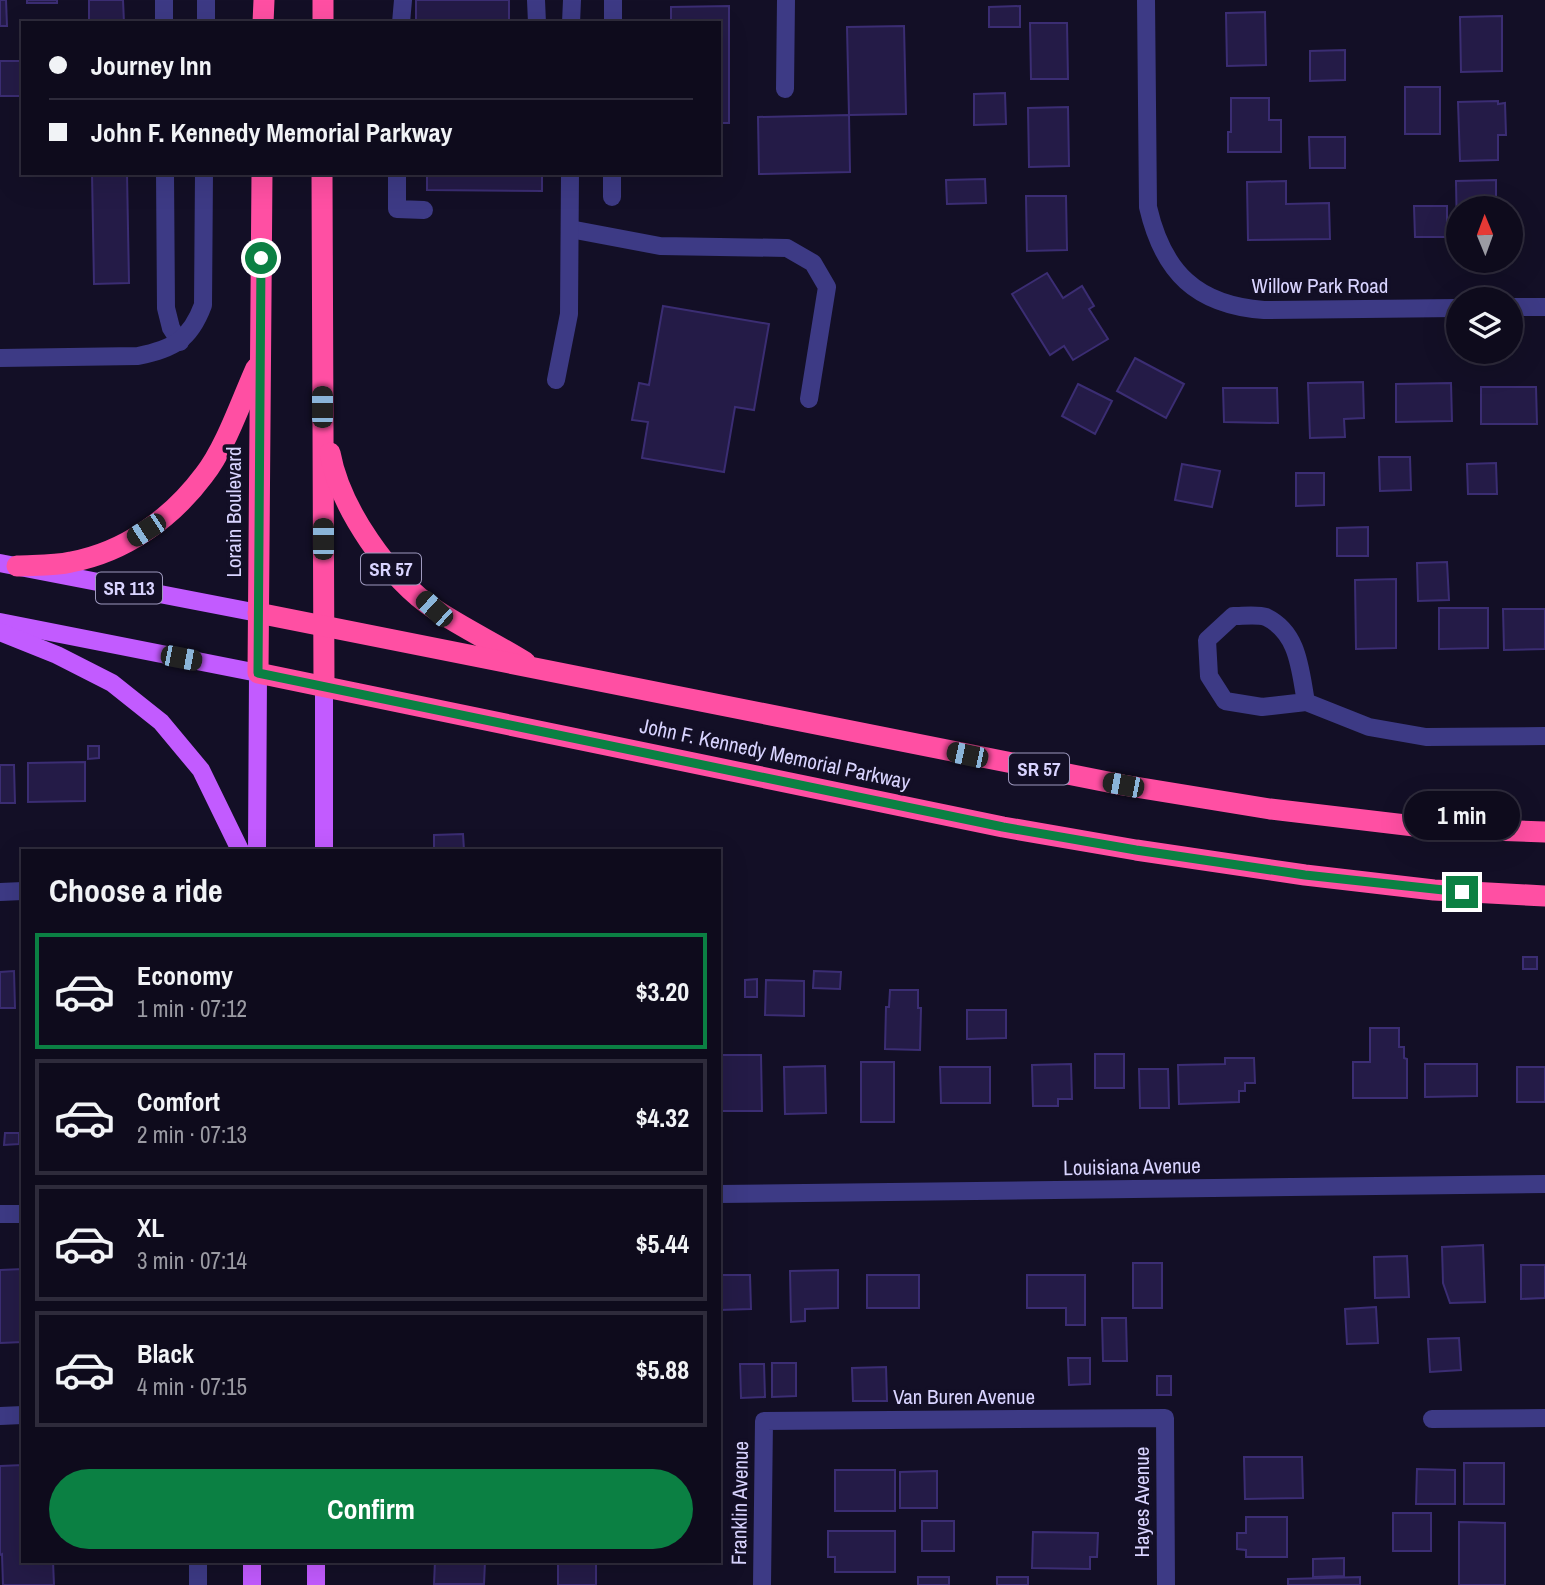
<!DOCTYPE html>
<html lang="en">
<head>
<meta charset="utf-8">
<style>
  :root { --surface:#0e0b1c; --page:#171425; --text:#f1f3f6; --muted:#9b9ba3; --line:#2e2b3b; --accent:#0b8043 }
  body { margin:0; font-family:"Archivo Narrow",sans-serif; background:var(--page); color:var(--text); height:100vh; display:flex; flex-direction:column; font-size:26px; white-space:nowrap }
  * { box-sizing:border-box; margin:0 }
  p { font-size:23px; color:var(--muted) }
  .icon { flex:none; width:38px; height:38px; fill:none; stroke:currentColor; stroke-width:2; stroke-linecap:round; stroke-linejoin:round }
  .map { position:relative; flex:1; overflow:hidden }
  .side { position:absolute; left:21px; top:849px; width:700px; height:714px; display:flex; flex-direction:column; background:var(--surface); border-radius:0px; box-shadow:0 7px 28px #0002,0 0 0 2px var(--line) }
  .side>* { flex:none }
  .hud { position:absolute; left:21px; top:21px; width:700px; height:154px; border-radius:0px; box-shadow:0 7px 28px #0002,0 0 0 2px var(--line); display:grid; align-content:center; height:154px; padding:0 28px; background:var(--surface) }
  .needle { width:46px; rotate:359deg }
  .tools { position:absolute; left:1446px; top:196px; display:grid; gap:14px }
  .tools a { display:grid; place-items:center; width:77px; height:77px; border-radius:50%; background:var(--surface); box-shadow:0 7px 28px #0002,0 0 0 2px var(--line); font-size:35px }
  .end { position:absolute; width:32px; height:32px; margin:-16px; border:9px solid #0b8043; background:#fff; box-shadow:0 0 0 4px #fff }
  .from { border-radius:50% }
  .bubble { position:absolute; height:49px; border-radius:24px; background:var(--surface); box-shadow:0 7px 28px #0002,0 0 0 2px var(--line); font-size:23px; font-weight:800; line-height:49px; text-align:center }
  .car { position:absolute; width:21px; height:42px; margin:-21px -10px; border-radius:9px; box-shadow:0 0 5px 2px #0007; background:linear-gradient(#222 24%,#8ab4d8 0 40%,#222 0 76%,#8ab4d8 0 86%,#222 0) }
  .hud b { display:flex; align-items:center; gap:24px; height:66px; font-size:26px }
  .hud b+b { border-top:2px solid var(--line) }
  .hud i { width:18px; height:18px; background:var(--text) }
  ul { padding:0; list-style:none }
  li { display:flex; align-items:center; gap:21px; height:116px; margin:0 14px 10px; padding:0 14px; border:4px solid var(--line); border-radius:0px }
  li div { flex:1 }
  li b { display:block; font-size:26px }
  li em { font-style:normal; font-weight:800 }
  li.on { border-color:var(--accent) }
  li>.icon { width:63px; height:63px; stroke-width:1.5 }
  h2 { padding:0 28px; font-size:32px; line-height:84px }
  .primary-button { display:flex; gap:14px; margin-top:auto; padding:14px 28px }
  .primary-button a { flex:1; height:80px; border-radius:42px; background:var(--accent); color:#fff; font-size:28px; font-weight:800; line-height:80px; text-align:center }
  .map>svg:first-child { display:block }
  .building { fill:#241b47; stroke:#3b2d73; stroke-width:2 }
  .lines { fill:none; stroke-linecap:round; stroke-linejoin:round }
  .minor { stroke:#3d3a85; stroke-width:18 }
  .major { stroke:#c25bff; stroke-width:18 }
  .highway { stroke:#ff4fa3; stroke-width:21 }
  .route { stroke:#0b8043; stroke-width:9 }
  .labels { text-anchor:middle; stroke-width:7; stroke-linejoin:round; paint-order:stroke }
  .shield { fill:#130f26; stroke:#9e99be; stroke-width:2 }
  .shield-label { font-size:19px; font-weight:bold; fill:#d9d4ff }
  .street-label { font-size:21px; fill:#d9d4ff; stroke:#130f26 }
</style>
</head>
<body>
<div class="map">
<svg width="1545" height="1585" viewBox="0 0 1545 1585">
  <rect width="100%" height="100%" fill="#130f26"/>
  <g class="building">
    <path d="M0 0H6L7 26H0Z"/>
    <rect x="27" y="0" width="30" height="3"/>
    <path d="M89 0H123L124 23H89Z"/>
    <rect x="416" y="0" width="93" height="23"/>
    <path d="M729 6V123H719V23H671V7Z"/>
    <path d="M1020 6V27H989V7Z"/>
    <path d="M1265 12 1266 65 1227 66 1226 13Z"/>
    <path d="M1502 16V71L1461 72 1460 17Z"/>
    <path d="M1030 23H1067L1068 79H1031Z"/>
    <path d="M904 26 906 114 849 115 847 27Z"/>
    <path d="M1345 50V80L1310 81V51Z"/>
    <path d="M0 61H21L22 96H0Z"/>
    <rect x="1405" y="87" width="35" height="47"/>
    <path d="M1005 93 1006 124 974 125V94Z"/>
    <path d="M1231 98H1269V120H1281V152H1228V132H1231Z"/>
    <path d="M1498 101V104L1505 103 1506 135H1498V160L1460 161 1458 102Z"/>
    <path d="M1068 107 1069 166 1029 167 1028 108Z"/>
    <path d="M849 115 850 172 759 174 758 117Z"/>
    <path d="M1309 137H1345V168H1310Z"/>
    <path d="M92 173H127L129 283 94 284Z"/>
    <path d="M427 173H542V191L427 190Z"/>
    <path d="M985 179 986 203 947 204 946 180Z"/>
    <path d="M1496 180V208H1458L1457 235 1456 181Z"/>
    <path d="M1286 181V204L1329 203 1330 239 1248 240 1247 182Z"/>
    <path d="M1026 196H1066L1067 250 1027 251Z"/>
    <path d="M1414 206H1447V237H1415Z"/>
    <path d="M1047 273 1063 298 1082 286 1094 306 1089 309 1108 339 1073 360 1064 346 1050 355 1012 294Z"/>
    <path d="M663 306 769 324 754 410 735 407 724 472 642 458 648 422 632 420 639 383 649 385Z"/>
    <path d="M1135 358 1184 384 1166 418 1117 391Z"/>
    <path d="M1363 382 1364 418 1344 419 1345 437 1310 438 1308 383Z"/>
    <path d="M1451 383 1452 421 1396 422V384Z"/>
    <path d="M1078 384 1112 401 1095 434 1062 416Z"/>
    <path d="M1481 387H1536L1537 424H1481Z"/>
    <path d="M1223 388H1277L1278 423 1224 422Z"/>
    <path d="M1379 457H1410L1411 490 1380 491Z"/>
    <path d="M1496 463 1497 494H1468L1467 464Z"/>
    <path d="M1182 464 1220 471 1212 507 1175 500Z"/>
    <path d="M1296 473H1324V505L1296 506Z"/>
    <path d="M1368 527V556H1337V528Z"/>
    <path d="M1447 562 1449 600 1418 601 1417 563Z"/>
    <path d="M1396 579V648L1356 649 1355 580Z"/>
    <path d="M1439 608H1488V648L1439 649Z"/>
    <path d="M1503 609H1545V649L1504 650Z"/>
    <path d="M88 746H99V758L88 759Z"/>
    <path d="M85 762V801L28 802V763Z"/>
    <path d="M0 765H14L15 803H0Z"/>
    <path d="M463 834 464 850H434V835Z"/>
    <rect x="1523" y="957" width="14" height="12"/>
    <path d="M14 971 15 1008H0V972Z"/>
    <path d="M814 971 841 972 840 989 813 988Z"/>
    <path d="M757 979V997H745V980Z"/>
    <path d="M766 980 804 981V1016L765 1015Z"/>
    <path d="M890 990H918V1008H921L920 1050 885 1049 886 1007H889Z"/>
    <path d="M967 1010H1006V1038L967 1039Z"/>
    <path d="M1370 1028H1399V1047H1404V1058L1407 1059V1098H1353V1062H1370Z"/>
    <rect x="1095" y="1054" width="29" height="34"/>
    <path d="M719 1055H761L762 1111H719Z"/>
    <path d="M1225 1058H1254L1255 1083H1245V1091H1239V1102L1179 1104 1178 1065 1225 1064Z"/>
    <rect x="861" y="1062" width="33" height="60"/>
    <path d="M1071 1064 1072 1099H1058V1106H1033L1032 1065Z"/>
    <path d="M1425 1064H1477V1096L1425 1097Z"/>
    <path d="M825 1066 826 1113 785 1114 784 1067Z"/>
    <path d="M940 1067H990V1103H941Z"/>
    <rect x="1517" y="1067" width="28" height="35"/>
    <path d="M1139 1069H1168L1169 1108H1140Z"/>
    <path d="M5 1133H19V1144L4 1145Z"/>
    <path d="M1483 1245 1485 1302 1450 1303 1443 1283 1442 1247Z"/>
    <path d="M1407 1256 1409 1297 1375 1298 1374 1257Z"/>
    <rect x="1133" y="1263" width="29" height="45"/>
    <path d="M1521 1265H1545V1298L1521 1299Z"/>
    <path d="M23 1269V1342L0 1343V1270Z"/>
    <path d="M838 1270V1308L805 1309V1321L791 1322 790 1271Z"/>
    <path d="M719 1275H750L751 1309 719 1310Z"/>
    <rect x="867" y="1275" width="52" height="33"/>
    <path d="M1027 1275H1085V1325H1066V1308H1027Z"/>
    <path d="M1376 1307 1378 1343 1347 1344 1345 1309Z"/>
    <path d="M1102 1318H1126L1127 1361H1103Z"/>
    <path d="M1459 1338 1461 1370 1430 1372 1428 1339Z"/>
    <path d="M1068 1358H1090V1384L1069 1385Z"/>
    <path d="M772 1363H796V1396L772 1397Z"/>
    <path d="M740 1364H764L765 1397 741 1398Z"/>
    <path d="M886 1367 887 1401H853L852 1368Z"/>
    <rect x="1157" y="1376" width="14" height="19"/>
    <path d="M1244 1457H1302L1303 1498 1245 1499Z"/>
    <rect x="1464" y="1463" width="40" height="41"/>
    <path d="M23 1465V1561H53L54 1585H3L2 1554 0 1555V1466Z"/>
    <path d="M1417 1469 1455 1470V1504H1416Z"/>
    <rect x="835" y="1470" width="60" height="41"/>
    <path d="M937 1471V1508H900V1472Z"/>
    <rect x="1393" y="1513" width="38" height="38"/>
    <path d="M1246 1517H1287V1557H1246V1550L1237 1549V1533H1246Z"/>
    <rect x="922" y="1521" width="32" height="30"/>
    <path d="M1459 1522 1505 1523V1585H1459Z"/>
    <path d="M828 1531H895V1572H835V1557H828Z"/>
    <path d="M1033 1532 1098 1533 1097 1557H1090V1569L1032 1568Z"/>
    <path d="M1344 1558V1576L1313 1577V1559Z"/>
    <path d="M435 1561H485L484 1584H434Z"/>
    <rect x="558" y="1562" width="38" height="23"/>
    <rect x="918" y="1577" width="31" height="8"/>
    <rect x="997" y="1577" width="31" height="8"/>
    <path d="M1360 1577V1585H1288V1579Z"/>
  </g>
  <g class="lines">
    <g class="minor">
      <path d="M164 0V23"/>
      <path d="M536 0 537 23"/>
      <path d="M1146 0 1148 207C1163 272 1196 305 1264 310L1458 308"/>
      <path d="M206 23V0"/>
      <path d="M401 23 403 0"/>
      <path d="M571 23 572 0"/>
      <path d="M613 23V0"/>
      <path d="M785 89 786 0"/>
      <path d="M165 173 166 308 171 328 180 342"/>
      <path d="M397 173V209L424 210"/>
      <path d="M612 197V173"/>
      <path d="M570 229 660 246 787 248 813 263 827 287 809 399"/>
      <path d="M1510 307H1545"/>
      <path d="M0 358 138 356C173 349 190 340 203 305L204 173"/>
      <path d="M556 380 569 314 570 173"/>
      <path d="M1306 702C1300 670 1299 633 1266 617 1258 614 1243 616 1233 616L1207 640 1209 676 1225 701 1262 707 1306 702 1369 727 1426 737 1545 736"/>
      <path d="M0 892 23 891"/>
      <path d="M719 1194 1545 1184"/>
      <path d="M0 1214H23"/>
      <path d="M0 1416 23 1415"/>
      <path d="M1432 1419 1545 1418"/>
      <path d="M198 1585V1561"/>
      <path d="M762 1585 764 1421 1165 1418 1166 1585"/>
    </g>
    <g class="major">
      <path d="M0 563 258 613"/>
      <path d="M0 622 258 673 257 850"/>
      <path d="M0 632 57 655 112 683 161 722 201 770 240 850"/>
      <path d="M324 850V686"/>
      <path d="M252 1585V1561"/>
      <path d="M316 1585V1561"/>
    </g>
    <g class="highway">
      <path d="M263 23 264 0"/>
      <path d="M323 23V0"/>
      <path d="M262 173 258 673 1003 827 1136 850 1305 875 1434 890 1545 896"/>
      <path d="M322 173 324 686"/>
      <path d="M330 453C340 508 389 579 436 610 465 629 496 644 525 662"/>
      <path d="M17 566C35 565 54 566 71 562 125 552 172 518 204 475 225 449 242 399 256 368"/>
      <path d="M258 613 1123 785 1270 809 1431 828 1545 832"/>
    </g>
  </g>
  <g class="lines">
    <path class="route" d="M261 258 258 673 1003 827 1136 850 1305 875 1462 892"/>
  </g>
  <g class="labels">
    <g class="shield">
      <rect x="361" y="553.5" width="60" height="31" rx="5"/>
      <rect x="96" y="572.5" width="66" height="31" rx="5"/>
      <rect x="1009" y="753.5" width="60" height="31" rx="5"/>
    </g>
    <g class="shield-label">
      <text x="391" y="576">SR 57</text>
      <text x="129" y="595">SR 113</text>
      <text x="1039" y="776">SR 57</text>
    </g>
    <g class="street-label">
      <text x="1320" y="293">Willow Park Road</text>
      <text transform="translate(234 512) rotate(-90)" y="7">Lorain Boulevard</text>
      <text transform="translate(775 754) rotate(12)" y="7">John F. Kennedy Memorial Parkway</text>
      <text transform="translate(1132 1167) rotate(-1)" y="7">Louisiana Avenue</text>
      <text x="964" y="1404">Van Buren Avenue</text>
      <text transform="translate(1142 1502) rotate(-90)" y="7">Hayes Avenue</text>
      <text transform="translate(740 1503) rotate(-89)" y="7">Franklin Avenue</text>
    </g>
  </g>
</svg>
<div class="tools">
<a><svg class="needle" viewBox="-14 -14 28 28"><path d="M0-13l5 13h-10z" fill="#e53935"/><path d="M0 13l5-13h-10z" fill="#9b9ba3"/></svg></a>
<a><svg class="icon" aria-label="layers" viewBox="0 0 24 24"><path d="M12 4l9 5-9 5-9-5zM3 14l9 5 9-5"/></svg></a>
</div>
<i class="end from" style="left:261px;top:258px"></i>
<i class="end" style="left:1462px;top:892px"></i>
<div class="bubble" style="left:1404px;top:791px;width:116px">1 min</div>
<i class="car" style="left:322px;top:407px;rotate:0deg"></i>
<i class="car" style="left:146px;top:530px;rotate:237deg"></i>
<i class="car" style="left:323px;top:539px;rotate:0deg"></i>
<i class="car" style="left:434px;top:609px;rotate:312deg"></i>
<i class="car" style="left:181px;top:658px;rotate:101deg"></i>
<i class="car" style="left:967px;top:755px;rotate:282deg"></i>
<i class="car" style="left:1123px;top:785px;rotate:281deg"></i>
<div class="hud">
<b><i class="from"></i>Journey Inn</b>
<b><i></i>John F. Kennedy Memorial Parkway</b>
</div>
<section class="side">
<h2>Choose a ride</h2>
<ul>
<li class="on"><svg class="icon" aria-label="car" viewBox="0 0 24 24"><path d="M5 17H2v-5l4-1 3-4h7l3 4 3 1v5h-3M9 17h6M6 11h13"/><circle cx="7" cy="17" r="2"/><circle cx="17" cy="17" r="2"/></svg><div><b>Economy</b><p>1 min · 07:12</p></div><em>$3.20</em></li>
<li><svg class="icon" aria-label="car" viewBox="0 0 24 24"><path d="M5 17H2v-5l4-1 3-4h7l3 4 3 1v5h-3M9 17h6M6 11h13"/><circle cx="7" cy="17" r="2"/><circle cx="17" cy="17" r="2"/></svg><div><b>Comfort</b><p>2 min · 07:13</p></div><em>$4.32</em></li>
<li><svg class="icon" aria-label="car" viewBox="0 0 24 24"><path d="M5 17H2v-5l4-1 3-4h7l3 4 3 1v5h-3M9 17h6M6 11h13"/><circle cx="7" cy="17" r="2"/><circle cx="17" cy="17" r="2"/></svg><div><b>XL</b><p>3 min · 07:14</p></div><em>$5.44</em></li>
<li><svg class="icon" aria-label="car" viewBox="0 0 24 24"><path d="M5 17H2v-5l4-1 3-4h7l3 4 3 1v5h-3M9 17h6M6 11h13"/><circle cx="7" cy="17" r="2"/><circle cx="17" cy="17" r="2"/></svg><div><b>Black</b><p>4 min · 07:15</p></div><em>$5.88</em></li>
</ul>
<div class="primary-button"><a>Confirm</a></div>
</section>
</div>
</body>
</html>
